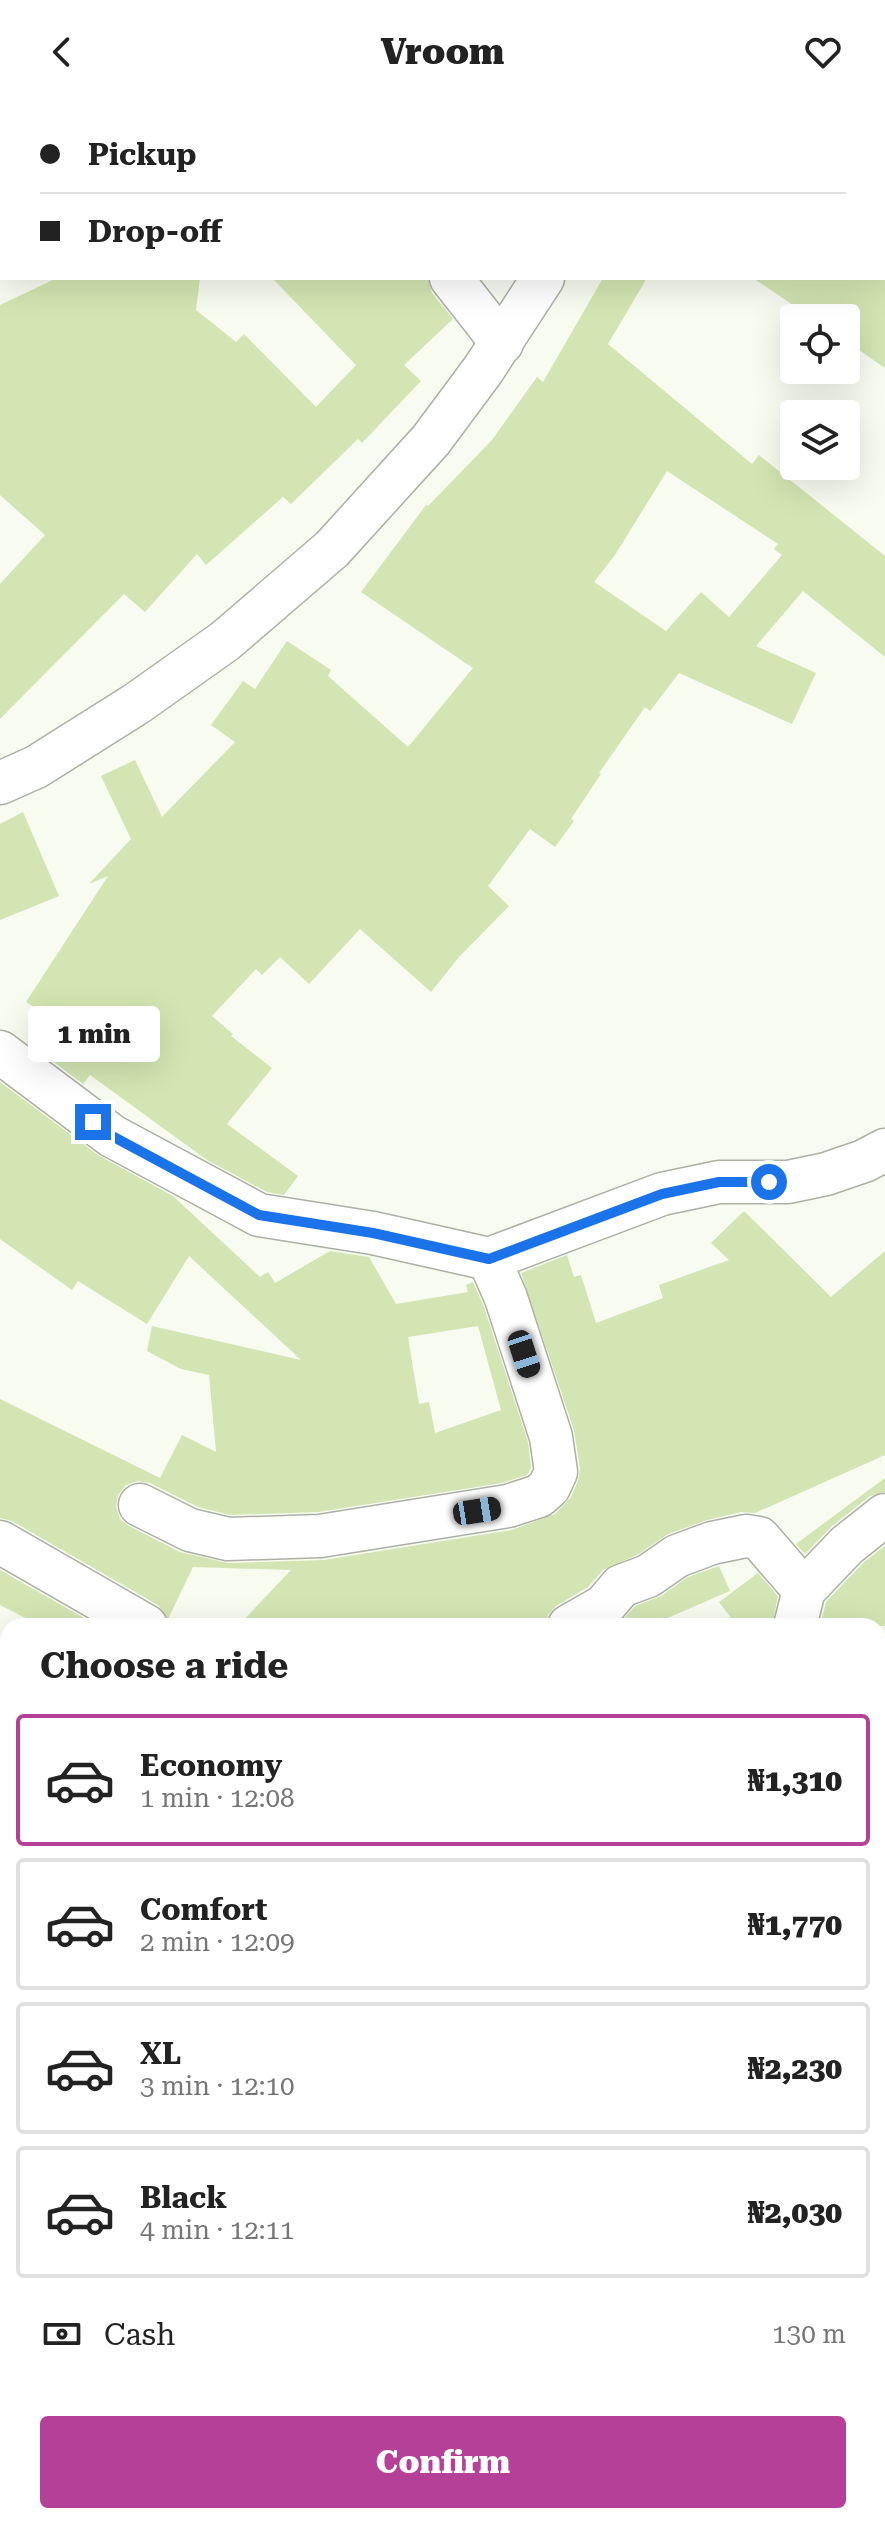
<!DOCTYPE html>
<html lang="en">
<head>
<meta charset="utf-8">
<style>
  :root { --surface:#fff; --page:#f2f2f2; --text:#222; --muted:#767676; --line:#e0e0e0; --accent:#b54098 }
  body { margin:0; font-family:"Roboto Serif",serif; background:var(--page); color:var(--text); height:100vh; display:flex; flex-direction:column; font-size:30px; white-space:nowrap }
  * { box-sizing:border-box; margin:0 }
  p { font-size:26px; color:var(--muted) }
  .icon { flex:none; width:44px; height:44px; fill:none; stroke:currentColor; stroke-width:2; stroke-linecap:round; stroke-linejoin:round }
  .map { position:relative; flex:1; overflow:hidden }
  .sheet { position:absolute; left:0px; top:1514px; width:886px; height:906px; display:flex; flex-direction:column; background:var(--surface); border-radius:24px 24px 0 0; box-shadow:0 8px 32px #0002 }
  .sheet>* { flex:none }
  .hud { position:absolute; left:0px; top:0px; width:886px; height:176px; box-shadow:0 8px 32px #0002; display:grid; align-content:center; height:176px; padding:0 40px; background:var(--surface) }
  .fabs { position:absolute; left:780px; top:200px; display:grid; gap:16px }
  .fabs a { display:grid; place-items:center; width:80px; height:80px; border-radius:8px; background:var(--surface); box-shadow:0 8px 32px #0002; font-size:40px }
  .end { position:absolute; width:36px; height:36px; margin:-18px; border:10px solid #1a73e8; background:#fff; box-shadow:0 0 0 4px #fff }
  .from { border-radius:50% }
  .bubble { position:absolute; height:56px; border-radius:8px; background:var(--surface); box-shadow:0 8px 32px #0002; font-size:26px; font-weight:800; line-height:56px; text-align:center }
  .car { position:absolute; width:24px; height:48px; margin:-24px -12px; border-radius:10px; box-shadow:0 0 6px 2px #0007; background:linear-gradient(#222 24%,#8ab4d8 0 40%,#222 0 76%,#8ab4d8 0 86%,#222 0) }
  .hud b { display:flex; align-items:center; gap:28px; height:76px; font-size:30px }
  .hud b+b { border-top:2px solid var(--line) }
  .hud i { width:20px; height:20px; background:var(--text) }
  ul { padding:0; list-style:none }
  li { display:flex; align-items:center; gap:24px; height:132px; margin:0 16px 12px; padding:0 24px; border:4px solid var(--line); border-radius:8px }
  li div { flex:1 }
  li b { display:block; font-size:30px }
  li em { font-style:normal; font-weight:800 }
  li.active { border-color:var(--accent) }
  li>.icon { width:72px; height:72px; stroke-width:1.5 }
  h2 { padding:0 40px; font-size:36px; line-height:96px }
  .pay { display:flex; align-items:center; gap:20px; height:88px; padding:0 40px; font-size:30px }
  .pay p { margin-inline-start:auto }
  .action { display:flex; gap:16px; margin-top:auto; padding:16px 40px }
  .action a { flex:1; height:92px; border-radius:8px; background:var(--accent); color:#fff; font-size:32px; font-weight:800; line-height:92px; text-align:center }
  header { display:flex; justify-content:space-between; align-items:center; height:104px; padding:0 40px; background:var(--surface); font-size:36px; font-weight:800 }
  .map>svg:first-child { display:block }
  .building { fill:#d3e5b2; fill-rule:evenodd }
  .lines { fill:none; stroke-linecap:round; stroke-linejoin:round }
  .street-casing { stroke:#acb0a5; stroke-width:45 }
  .path { stroke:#9a9d95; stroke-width:5; stroke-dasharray:4 4; stroke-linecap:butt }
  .street { stroke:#fff; stroke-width:42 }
  .route { stroke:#1a73e8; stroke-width:10 }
</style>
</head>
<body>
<header><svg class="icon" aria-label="back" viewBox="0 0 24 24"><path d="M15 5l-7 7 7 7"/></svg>Vroom<svg class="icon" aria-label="heart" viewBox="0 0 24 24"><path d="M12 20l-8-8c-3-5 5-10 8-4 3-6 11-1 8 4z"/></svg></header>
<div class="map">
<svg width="885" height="2419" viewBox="0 0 885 2419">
  <rect width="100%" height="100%" fill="#f7fbf0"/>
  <g class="building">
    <path d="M885 161V264L846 237V220L850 214H812L753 174H884Z"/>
    <path d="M57 174H200L196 206 236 238 244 230 316 303 356 261 272 174H428L432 189 453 215 404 261 421 277 362 339 358 335 291 400 283 393 206 461 197 450 145 508 124 490 0 615V480L45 431 0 391V201Z"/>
    <path d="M603 174H647L608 240 752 360 759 351 885 452V553L803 487 756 542 816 569 792 620 679 569 650 607 645 603 599 669 601 670 571 715 574 717 555 743 530 725 488 782 509 802 459 853 431 888 360 825 309 880 280 853 262 871 256 865 212 912 233 930 231 932 272 964 227 1020 298 1072 284 1091 267 1088 207 1056 90 971 83 980 54 958 76 930 26 898 108 772 89 780 131 735 101 672 135 656 162 713 235 638 211 621 243 577 255 585 287 537 331 566 328 572 408 643 473 564 361 488 426 401 428 402 492 336 537 273 543 278ZM667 367 778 440 774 445 782 451 729 513 701 488 666 527 594 478 615 451Z"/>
    <path d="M23 708 59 792 0 816V720Z"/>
    <path d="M0 978 98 1051 173 1092 260 1173 268 1168 275 1179 330 1147 369 1153 396 1200 468 1188 466 1181 473 1178 484 1203 528 1338 531 1364 527 1371 502 1379 318 1408 230 1411 198 1403 150 1379 138 1377 126 1381 118 1391 116 1402 120 1415 129 1422 180 1448 228 1459 324 1456 512 1426 555 1410 571 1393 578 1377 580 1365 574 1326 521 1169 567 1151 574 1173 581 1171 596 1219 663 1194 659 1181 729 1156 711 1139 744 1107 831 1193 885 1147V1351L755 1409 741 1408 707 1416 668 1430 637 1451 603 1466 588 1483 556 1502 548 1511 545 1522H238L291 1466 193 1463 168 1515 158 1501 12 1417 0 1414V1295L160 1374 182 1331 216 1348 209 1271 181 1265 147 1247 152 1222 301 1256 189 1152 147 1220 78 1177 72 1186 0 1135ZM478 1222 501 1306 435 1329 429 1298 419 1300 408 1233Z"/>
    <path d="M885 1374V1388L870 1392 832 1422 805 1450 796 1440Z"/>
    <path d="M885 1442V1522H820L826 1498 863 1459Z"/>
    <path d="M719 1462 730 1487 649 1522H617L635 1502 661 1492 688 1473Z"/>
    <path d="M0 1466 98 1522H41L0 1501Z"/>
    <path d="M758 1469 778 1492 772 1522H737L719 1498Z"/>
  </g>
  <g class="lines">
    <g class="street-casing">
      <g id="street">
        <path d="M317 0 318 2"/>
        <path d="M210 2 217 0"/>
        <path d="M624 2 625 0"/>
        <path d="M0 63H2"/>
        <path d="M451 174 502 239"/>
        <path d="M0 679 36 663 136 600 225 537 332 445 431 336 483 266 543 174"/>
        <path d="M0 948 112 1032 259 1111 373 1129 489 1155 662 1090 719 1078H788L826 1070 864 1057 885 1046"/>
        <path d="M140 1401 190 1426 228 1435 320 1432 508 1402 539 1392 549 1383 556 1368 551 1333 506 1194 489 1155"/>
        <path d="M0 1438 146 1522"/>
        <path d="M569 1522 604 1502 621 1482 648 1472 677 1452 712 1439 746 1432 759 1434 804 1486"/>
        <path d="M795 1522 804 1486 847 1441 885 1411"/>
        <path d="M878 1669H885"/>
        <path d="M0 1892 8 1890"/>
        <path d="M878 1992 885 1990"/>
      </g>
    </g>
    <g class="path">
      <path d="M878 2211 885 2207"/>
      <path d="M710 2419 715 2412"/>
    </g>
    <use href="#street" class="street"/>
  </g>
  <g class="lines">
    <path class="route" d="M93 1018 112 1032 259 1111 373 1129 489 1155 662 1090 719 1078H769"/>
  </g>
</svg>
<div class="fabs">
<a><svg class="icon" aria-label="locate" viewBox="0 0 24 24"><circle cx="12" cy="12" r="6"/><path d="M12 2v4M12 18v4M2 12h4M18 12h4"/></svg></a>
<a><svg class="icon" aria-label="layers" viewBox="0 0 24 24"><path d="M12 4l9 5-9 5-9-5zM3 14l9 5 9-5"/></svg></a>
</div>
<i class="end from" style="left:769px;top:1078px"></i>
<i class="end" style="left:93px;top:1018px"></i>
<div class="bubble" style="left:28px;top:902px;width:132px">1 min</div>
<i class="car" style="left:524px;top:1250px;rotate:162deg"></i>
<i class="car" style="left:477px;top:1407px;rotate:81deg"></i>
<div class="hud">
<b><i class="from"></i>Pickup</b>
<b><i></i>Drop-off</b>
</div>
<section class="sheet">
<h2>Choose a ride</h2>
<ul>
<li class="active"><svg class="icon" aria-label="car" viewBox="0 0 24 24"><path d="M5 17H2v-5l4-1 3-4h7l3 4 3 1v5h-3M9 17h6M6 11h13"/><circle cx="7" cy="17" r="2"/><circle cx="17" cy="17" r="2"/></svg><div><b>Economy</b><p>1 min · 12:08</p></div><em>₦1,310</em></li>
<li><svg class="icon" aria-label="car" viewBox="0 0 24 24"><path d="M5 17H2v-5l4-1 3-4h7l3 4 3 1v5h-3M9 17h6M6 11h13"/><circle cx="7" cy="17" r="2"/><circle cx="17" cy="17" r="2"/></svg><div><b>Comfort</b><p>2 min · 12:09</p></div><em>₦1,770</em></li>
<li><svg class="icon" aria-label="car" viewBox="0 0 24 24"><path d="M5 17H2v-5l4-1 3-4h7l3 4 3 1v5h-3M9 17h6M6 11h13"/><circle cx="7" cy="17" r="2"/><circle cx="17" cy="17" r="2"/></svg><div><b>XL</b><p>3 min · 12:10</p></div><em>₦2,230</em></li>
<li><svg class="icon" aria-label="car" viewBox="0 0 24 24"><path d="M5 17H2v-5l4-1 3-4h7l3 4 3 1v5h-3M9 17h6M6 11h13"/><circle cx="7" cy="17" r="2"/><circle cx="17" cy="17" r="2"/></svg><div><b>Black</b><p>4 min · 12:11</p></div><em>₦2,030</em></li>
</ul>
<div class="pay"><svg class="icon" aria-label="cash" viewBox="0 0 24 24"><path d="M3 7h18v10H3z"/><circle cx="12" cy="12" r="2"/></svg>Cash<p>130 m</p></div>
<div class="action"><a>Confirm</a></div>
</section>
</div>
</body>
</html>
